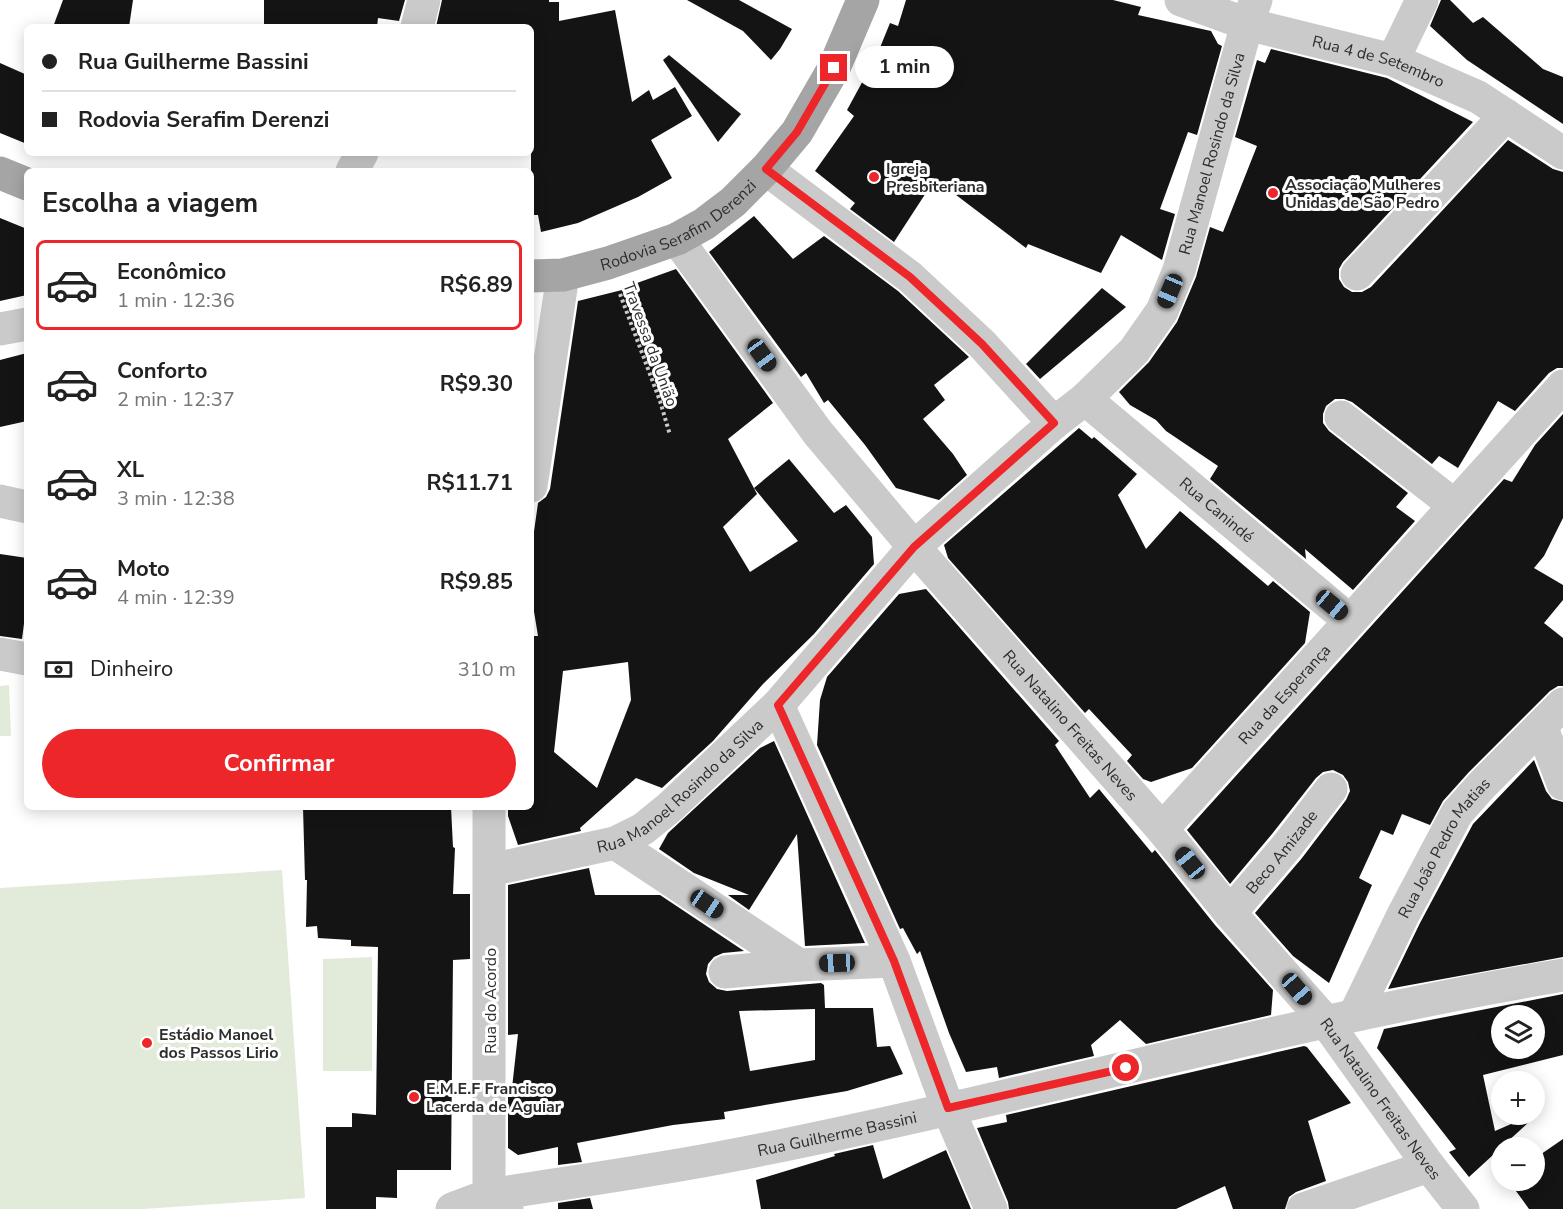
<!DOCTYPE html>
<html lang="pt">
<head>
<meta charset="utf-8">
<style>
  :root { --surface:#fff; --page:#f6f6f6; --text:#222; --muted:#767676; --line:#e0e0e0; --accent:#ed262a }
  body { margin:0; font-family:"Nunito Sans",sans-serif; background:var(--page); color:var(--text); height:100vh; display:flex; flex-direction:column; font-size:22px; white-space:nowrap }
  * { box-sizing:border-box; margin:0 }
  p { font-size:20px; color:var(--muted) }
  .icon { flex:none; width:33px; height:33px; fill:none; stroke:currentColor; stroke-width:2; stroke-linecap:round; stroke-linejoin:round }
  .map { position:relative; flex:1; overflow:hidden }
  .panel { position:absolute; left:24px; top:168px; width:510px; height:642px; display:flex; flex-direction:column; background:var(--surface); border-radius:9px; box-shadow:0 3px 15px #0003 }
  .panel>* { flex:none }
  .guide { position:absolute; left:24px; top:24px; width:510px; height:132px; border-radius:9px; box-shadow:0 3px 15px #0003; display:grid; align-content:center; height:132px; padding:0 18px; background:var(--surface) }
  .fabs { position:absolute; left:1491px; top:1005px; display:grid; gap:12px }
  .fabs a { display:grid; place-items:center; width:54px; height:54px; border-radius:50%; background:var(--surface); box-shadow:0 3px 15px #0003; font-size:30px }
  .end { position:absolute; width:27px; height:27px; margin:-14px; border:8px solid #ed262a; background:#fff; box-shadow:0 0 0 3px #fff }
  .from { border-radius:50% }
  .bubble { position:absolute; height:42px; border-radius:21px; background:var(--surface); box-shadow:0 3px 15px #0003; font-size:20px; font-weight:700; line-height:42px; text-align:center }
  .car { position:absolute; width:18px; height:36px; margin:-18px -9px; border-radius:8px; box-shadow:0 0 4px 2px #0007; background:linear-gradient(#222 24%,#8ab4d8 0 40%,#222 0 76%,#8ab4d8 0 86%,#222 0) }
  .guide b { display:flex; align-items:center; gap:21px; height:57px; font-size:22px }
  .guide b+b { border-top:2px solid var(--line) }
  .guide i { width:15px; height:15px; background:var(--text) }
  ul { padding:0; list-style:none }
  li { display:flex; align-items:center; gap:18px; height:90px; margin:0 12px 9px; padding:0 6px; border:3px solid transparent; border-radius:9px }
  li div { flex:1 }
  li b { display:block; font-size:22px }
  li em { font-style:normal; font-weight:700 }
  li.current { border-color:var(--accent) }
  li>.icon { width:54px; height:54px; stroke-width:1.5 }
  h2 { padding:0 18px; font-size:27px; line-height:72px }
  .pay { display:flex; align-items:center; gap:15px; height:66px; padding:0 18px; font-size:22px }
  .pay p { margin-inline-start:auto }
  .action { display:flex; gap:12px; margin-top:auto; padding:12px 18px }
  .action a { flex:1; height:69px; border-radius:36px; background:var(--accent); color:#fff; font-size:24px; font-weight:700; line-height:69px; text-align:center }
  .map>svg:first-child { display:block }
  .garden { fill:#e2ebd9 }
  .building { fill:#141414; fill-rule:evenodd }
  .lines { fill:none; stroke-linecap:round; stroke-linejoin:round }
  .path { stroke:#cacaca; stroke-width:4; stroke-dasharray:3 3; stroke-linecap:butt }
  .minor { stroke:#cacaca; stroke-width:33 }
  .major { stroke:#a5a5a5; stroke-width:33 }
  .route { stroke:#ed262a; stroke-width:8 }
  .poi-dot { fill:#ed262a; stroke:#fff; stroke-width:2 }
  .labels { text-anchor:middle; stroke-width:6; stroke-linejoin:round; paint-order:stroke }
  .street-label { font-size:16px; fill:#2d2d2d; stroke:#fff }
  .poi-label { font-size:16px; font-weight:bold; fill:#2d2d2d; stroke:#fff; text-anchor:start }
</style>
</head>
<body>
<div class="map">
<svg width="1563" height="1209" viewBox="0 0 1563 1209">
  <rect width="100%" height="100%" fill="#fff"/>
  <g class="garden">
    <path d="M9 685 11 736H0V686Z"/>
    <path d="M282 870 305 1198 144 1209H0V888Z"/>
    <path d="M372 957V1071H323V959Z"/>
  </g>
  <g class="building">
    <path d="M63 0H133L129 27H53Z"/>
    <path d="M264 0H405L399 21 378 18 377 27H264Z"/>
    <path d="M442 0H549V2H559V21L615 10 632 102 649 90 653 100 675 87 692 116 651 140 672 178 638 197 578 223 541 232 538 215H531V27H436Z"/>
    <path d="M687 0H739L792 29 780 49 771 60 743 31Z"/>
    <path d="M906 0H1113L1141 7 1138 15 1211 31 1218 44 1222 46 1197 135 1188 132 1160 209 1175 214 1162 260 1121 235 1101 273 1028 244 1026 248 935 179 894 242 850 209 855 203 815 171 854 116 847 110 877 55 890 23 898 26Z"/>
    <path d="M1441 0H1450L1473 23 1483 17 1543 69 1563 77V124L1467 60 1430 26Z"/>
    <path d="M1271 49 1387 78 1473 122 1343 262 1339 269V279L1344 287 1352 292H1362L1371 287 1508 140 1553 169 1563 172V368H1557L1549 373 1515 411 1498 401 1458 468 1439 456 1432 464 1352 402 1344 399H1335L1326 406 1323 414V423L1329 431 1408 493 1396 507 1415 521 1353 590 1305 549 1306 559 1210 479 1218 466 1166 431 1156 420 1130 405 1119 392 1149 362 1177 322 1196 277 1210 227 1223 232 1257 146 1235 137 1257 60 1265 63Z"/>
    <path d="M669 55 741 114 718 142 663 60Z"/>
    <path d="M0 63 27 75V144L0 133Z"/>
    <path d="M754 216 793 259 824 236 898 291 969 357 934 385 945 400 923 419 953 454 967 475 939 500 896 488 865 445 828 400 824 403 806 373 801 377 709 252Z"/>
    <path d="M0 218 27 229V295L0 301Z"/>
    <path d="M676 269 773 403 728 439 757 494 723 527 750 572 798 541 754 488 789 459 834 513 846 505 872 537 874 564 814 634 763 684 713 741 662 788 636 778 580 828 581 831 518 845 508 816V807H531V636H538L531 593V553L538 503 546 497 550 489 578 301 638 286 637 283ZM628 662 631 700 597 788 554 752 563 671Z"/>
    <path d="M1102 288 1126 307 1040 379 1026 364Z"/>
    <path d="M27 353V421L0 427V360Z"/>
    <path d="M1563 414V518L1544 556 1534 568 1563 585V600L1544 623 1563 638V686H1558L1550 691 1469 772 1443 801 1430 825 1402 814 1393 835 1381 830 1359 878 1372 885 1329 983 1293 956 1255 913 1302 858 1346 800 1350 791 1348 782 1343 775 1333 770 1323 772 1316 778 1272 834 1230 884 1187 830 1504 479 1512 482 1535 445Z"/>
    <path d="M1079 428 1092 439 1094 437 1137 474 1118 495 1146 549 1180 511 1268 586 1273 581 1310 612 1305 643 1192 768 1151 782 1143 779 1127 761 1132 755 1089 709 1085 713 948 558 944 545Z"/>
    <path d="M0 554 27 558V601L22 639 0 636Z"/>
    <path d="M926 589 1059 741 1055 745 1090 798 1099 789 1152 853 1155 850 1215 925 1273 990 1271 1015 1146 1044 1120 1020 1091 1045 1094 1056 999 1078 997 1067 966 1072 949 1033 920 951 917 954 903 928 900 929 817 745 820 700 827 677 899 594Z"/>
    <path d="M774 741 865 943 805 946 797 834 749 910 728 895H749L694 873 659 849 668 833 760 748Z"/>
    <path d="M1534 760 1546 791 1552 799 1563 802V957L1388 989 1420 923 1473 824Z"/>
    <path d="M303 807H451L453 847 455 848 453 894H470V959L453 960 451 1170H397V1198L376 1197V1209H326V1127H352V1113L376 1115 378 947 351 946V940L318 938 317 926 306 927 307 880H305Z"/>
    <path d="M589 868 595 895H660L744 951 723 953 714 957 708 964 706 974 709 982 717 989 727 991 821 983 824 985 825 1008H873L877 1047 890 1046 903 1074 847 1091 724 1112 725 1119 673 1125 577 1143 582 1162 558 1165V1147L518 1155 508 1148V1088H512L518 1034 508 1035V885ZM815 1009V1060L750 1071 739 1011Z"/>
    <path d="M1563 994V1055L1483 1075 1495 1131 1527 1117 1530 1121 1469 1177 1449 1152 1456 1149 1377 1048 1384 1029ZM1502 1016H1534V1048H1502Z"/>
    <path d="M1304 1046 1307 1047 1351 1103 1308 1121 1326 1181 1296 1192 1289 1197 1285 1209H1233L1225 1186 1176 1209H1009L1008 1202 977 1128 1007 1122 1006 1115Z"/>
    <path d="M1563 1139V1209H1529L1508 1180H1534V1159Z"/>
    <path d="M873 1145 883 1179 946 1150 971 1209H761L756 1180 835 1156 834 1154Z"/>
    <path d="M590 1198 593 1209H558V1203Z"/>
  </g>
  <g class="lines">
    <path class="path" d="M620 294 660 401 670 435"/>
    <g class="minor">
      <path id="s1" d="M1181 0 1247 24 1393 60 1478 97 1563 153"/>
      <path d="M417 27 424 0"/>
      <path d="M1393 60 1422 0"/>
      <path d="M766 169 910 277 982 344 1054 423"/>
      <path d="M352 171 362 153"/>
      <path id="s2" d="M677 239 818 433 914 547 1162 829 1230 913 1326 1022 1429 1166 1463 1209"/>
      <path d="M1357 274 1506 115"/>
      <path d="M0 329 27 324"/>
      <path id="s3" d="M1085 399 1349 620"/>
      <path d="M1341 417 1454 505"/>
      <path d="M531 486 563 275"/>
      <path d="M0 501 27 507"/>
      <path d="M0 654 27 659"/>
      <path d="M778 705 894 961 948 1108 991 1209"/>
      <path d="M1542 728 1563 784"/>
      <path d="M489 807V1195L507 1207"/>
      <path id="s4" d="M1162 829 1563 386"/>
      <path d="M615 843 799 965"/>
      <path id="s5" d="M490 870 615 843 643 829 670 807 778 705 914 547 1054 423 1085 399 1134 351 1162 311 1179 270 1247 24 1256 0"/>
      <path id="s6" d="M1230 913 1287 846 1331 789"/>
      <path d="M725 972 799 965 894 961"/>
      <path id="s7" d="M1355 1014 1403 915 1457 813 1482 785 1563 704"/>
      <path id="s8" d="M452 1209 489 1195C571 1182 653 1171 734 1155 1012 1101 1284 1022 1563 975"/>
      <path d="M1303 1209 1429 1166"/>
    </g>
    <g class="major">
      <path d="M0 173 27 184"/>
      <path id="s9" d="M531 276 563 275 608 263 677 239 704 224 733 202 766 169 797 132 834 68 863 0"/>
    </g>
  </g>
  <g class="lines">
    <path class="route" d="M834 68 797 132 766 169 910 277 982 344 1054 423 914 547 778 705 894 961 948 1108 1126 1068"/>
  </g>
  <g class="poi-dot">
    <circle cx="874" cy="177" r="6"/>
    <circle cx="1273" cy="193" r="6"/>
    <circle cx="147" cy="1043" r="6"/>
    <circle cx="414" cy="1097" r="6"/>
  </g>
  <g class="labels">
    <g class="street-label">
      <text dy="6" stroke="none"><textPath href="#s1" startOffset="207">Rua 4 de Setembro</textPath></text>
      <text dy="6" stroke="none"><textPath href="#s5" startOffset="1060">Rua Manoel Rosindo da Silva</textPath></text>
      <text dy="6" stroke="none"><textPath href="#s9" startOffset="159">Rodovia Serafim Derenzi</textPath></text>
      <text transform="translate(651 344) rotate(70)" y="6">Travessa da União</text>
      <text dy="6" stroke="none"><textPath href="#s3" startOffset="172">Rua Canindé</textPath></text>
      <text dy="6" stroke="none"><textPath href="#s4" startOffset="182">Rua da Esperança</textPath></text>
      <text dy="6" stroke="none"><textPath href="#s2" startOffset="626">Rua Natalino Freitas Neves</textPath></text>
      <text dy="6" stroke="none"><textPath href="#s5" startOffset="214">Rua Manoel Rosindo da Silva</textPath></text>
      <text dy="6" stroke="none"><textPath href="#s7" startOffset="189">Rua João Pedro Matias</textPath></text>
      <text dy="6" stroke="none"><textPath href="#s6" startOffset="80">Beco Amizade</textPath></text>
      <text transform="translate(490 1001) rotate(-90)" y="6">Rua do Acordo</text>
      <text dy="6" stroke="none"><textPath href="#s2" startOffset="1112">Rua Natalino Freitas Neves</textPath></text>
      <text dy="6" stroke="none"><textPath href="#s8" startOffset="393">Rua Guilherme Bassini</textPath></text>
    </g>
    <g class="poi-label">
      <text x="886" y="174">Igreja<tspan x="886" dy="18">Presbiteriana</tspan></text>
      <text x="1285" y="190">Associação Mulheres<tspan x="1285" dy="18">Unidas de São Pedro</tspan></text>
      <text x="159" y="1040">Estádio Manoel<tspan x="159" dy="18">dos Passos Lirio</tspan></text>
      <text x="426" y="1094">E.M.E.F Francisco<tspan x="426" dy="18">Lacerda de Aguiar</tspan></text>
    </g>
  </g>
</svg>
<div class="fabs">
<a><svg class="icon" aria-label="layers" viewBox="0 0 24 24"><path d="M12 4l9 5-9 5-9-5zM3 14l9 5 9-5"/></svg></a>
<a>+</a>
<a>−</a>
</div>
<i class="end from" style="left:1126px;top:1068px"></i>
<i class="end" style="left:834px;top:68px"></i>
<div class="bubble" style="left:855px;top:46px;width:99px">1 min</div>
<i class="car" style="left:1170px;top:291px;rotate:203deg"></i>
<i class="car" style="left:762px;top:355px;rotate:144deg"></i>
<i class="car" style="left:1332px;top:605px;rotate:130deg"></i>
<i class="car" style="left:1190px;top:863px;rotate:321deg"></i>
<i class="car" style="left:707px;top:904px;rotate:124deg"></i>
<i class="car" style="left:837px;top:963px;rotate:268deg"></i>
<i class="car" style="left:1297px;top:989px;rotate:139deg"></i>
<div class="guide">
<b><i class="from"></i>Rua Guilherme Bassini</b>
<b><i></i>Rodovia Serafim Derenzi</b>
</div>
<section class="panel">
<h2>Escolha a viagem</h2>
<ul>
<li class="current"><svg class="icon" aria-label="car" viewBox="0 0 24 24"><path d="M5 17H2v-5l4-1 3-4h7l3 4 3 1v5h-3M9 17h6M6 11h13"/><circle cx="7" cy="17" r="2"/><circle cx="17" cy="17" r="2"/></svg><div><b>Econômico</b><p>1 min · 12:36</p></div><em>R$6.89</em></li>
<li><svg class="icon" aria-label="car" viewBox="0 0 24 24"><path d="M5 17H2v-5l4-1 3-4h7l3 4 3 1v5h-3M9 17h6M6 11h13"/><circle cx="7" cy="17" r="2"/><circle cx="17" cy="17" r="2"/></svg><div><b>Conforto</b><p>2 min · 12:37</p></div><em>R$9.30</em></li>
<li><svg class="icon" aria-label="car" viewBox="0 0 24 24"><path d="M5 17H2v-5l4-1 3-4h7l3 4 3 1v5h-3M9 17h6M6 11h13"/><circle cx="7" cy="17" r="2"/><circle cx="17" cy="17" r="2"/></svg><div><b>XL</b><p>3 min · 12:38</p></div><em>R$11.71</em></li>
<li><svg class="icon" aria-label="car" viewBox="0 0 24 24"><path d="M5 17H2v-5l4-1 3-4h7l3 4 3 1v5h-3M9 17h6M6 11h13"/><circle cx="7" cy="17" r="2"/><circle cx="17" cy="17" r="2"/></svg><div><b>Moto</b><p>4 min · 12:39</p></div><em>R$9.85</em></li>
</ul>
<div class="pay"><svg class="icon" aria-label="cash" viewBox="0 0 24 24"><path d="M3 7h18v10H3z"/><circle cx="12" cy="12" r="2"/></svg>Dinheiro<p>310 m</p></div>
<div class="action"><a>Confirmar</a></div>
</section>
</div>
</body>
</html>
